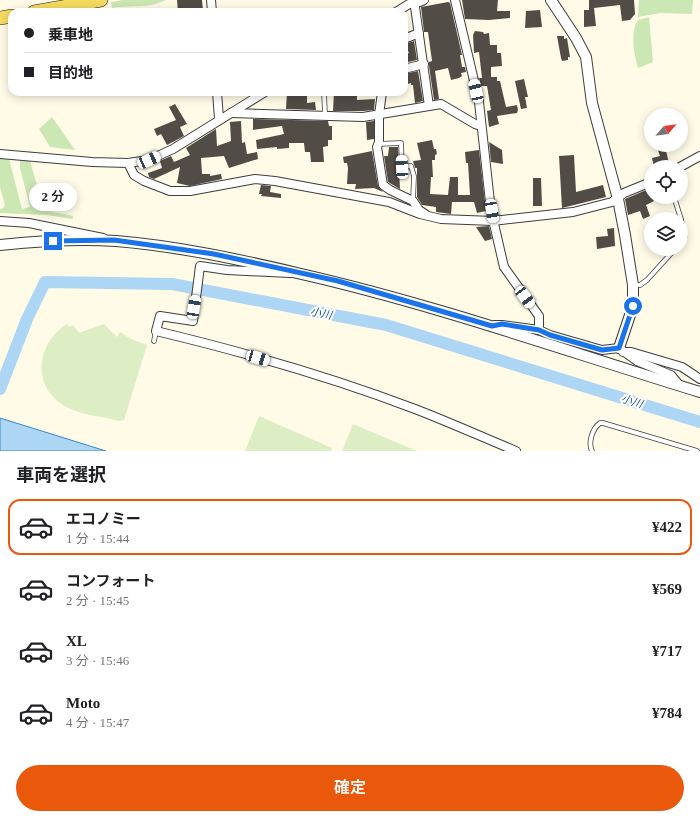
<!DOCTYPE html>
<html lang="ja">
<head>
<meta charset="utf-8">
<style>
  :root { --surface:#fff; --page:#f2f2f2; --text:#202124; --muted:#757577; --line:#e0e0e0; --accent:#ea580c }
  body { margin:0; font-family:"Times New Roman","Noto Sans JP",serif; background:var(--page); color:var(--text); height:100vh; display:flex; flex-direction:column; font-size:15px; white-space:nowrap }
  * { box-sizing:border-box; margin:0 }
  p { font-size:13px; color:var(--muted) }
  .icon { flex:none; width:22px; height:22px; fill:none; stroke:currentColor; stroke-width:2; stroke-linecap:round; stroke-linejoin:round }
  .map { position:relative; height:451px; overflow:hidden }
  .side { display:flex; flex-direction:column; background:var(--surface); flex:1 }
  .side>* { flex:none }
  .top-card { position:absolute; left:8px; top:8px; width:400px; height:88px; border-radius:12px; box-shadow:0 2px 10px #0003; display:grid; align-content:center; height:88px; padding:0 16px; background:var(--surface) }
  .needle { width:26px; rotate:62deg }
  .tools { position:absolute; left:644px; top:108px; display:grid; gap:8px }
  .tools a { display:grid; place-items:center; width:44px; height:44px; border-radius:50%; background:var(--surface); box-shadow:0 2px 10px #0003; font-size:20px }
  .end { position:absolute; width:18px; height:18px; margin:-9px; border:5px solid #1a73e8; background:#fff; box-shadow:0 0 0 2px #fff }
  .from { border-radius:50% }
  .bubble { position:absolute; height:28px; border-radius:14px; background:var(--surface); box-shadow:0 2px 10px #0003; font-size:13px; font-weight:600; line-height:28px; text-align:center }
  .car { position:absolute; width:12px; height:24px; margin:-12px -6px; border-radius:5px; box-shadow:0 0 3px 1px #0007; background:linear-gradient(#fff 24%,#345 0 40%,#fff 0 76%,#345 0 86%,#fff 0) }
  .top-card b { display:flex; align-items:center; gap:14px; height:38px; font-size:15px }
  .top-card b+b { border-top:1px solid var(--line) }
  .top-card i { width:10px; height:10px; background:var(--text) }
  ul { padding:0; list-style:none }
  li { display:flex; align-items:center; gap:12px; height:56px; margin:0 8px 6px; padding:0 8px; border:2px solid transparent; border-radius:12px }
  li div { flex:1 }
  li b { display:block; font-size:15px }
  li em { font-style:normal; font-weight:600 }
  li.current { border-color:var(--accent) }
  li>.icon { width:36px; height:36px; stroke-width:1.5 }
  h2 { padding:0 16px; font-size:18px; line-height:48px }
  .button { display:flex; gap:8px; margin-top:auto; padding:8px 16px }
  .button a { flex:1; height:46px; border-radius:24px; background:var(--accent); color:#fff; font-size:16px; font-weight:600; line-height:46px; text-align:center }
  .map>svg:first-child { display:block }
  .green { fill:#cbe7b3 }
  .pitch { fill:#ddeec4 }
  .water { fill:#add5f4; stroke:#3686c9 }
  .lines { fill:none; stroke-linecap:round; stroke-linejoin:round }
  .river { stroke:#add5f4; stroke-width:12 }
  .building { fill:#524c47 }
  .service-casing { stroke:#3d3d3d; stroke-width:5.5 }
  .minor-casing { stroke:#3d3d3d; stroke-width:10 }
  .tertiary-casing { stroke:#3d3d3d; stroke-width:12 }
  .primary-casing { stroke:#1b1b1b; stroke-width:14 }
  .service { stroke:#fff; stroke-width:4 }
  .minor { stroke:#fff; stroke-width:8 }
  .tertiary { stroke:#fff; stroke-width:10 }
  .primary { stroke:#f5da60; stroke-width:13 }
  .route { stroke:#1a73e8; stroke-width:5 }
  .labels { text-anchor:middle; stroke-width:4; stroke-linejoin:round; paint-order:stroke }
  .water-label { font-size:11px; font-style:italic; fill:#185797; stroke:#fff }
</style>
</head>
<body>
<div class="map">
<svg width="700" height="451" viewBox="0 0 700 451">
  <rect width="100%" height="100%" fill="#fffbe7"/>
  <g class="green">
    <path d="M123 0H166C145 10 134 4 112 8L111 2Z"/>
    <path d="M639 0H693L692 14 660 13 638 17Z"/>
    <path d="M649 17 653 62 638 68C634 55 630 32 638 20Z"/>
    <path d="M52 117 75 150 50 147 39 129Z"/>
    <path d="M0 158 9 159 22 209 30 207 20 168V160L30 161 44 210 73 216V219L47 215 0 213V209L3 208 5 205 0 187Z"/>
  </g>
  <g class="pitch">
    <path d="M67 324 69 327 73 325 79 333 104 324 117 337 120 332 131 339 147 345 124 420 119 421C102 416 78 415 63 405 31 385 37 342 67 324Z"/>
    <path d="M259 416 332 448 331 451H245Z"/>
    <path d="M353 424 417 451H342Z"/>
  </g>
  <path class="water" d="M0 418 106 451H0Z"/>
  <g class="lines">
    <path class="river" d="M0 389 27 319 45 282 172 284 386 325 700 422"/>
  </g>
  <g class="building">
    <path d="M177 0H202L203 11 178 12Z"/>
    <path d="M462 0H498L497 11H510V18L489 20 465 19Z"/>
    <path d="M589 0H634L635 14 630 20 622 21 620 5 594 8 596 26 584 27V10H589Z"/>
    <path d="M448 2 450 3 462 55H460L462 67H465L466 72 461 73 462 76 459 78 451 80 448 68 435 71 439 99 434 100 429 66V62L432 61 428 32H424L421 7Z"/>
    <path d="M540 10 542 27 525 28 526 11Z"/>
    <path d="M475 31 483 32 484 34 489 33 490 45H497V53H501L502 66 491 67V77H497V81H500L506 107 517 105 518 110 517 113 497 116 499 124 489 127 487 111 491 110 487 86H481L479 78H482L479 52 474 53 473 35Z"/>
    <path d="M557 36H564V39L567 38 570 57H568V60L562 61 561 58Z"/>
    <path d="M414 41 417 60 404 63V54L409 53 405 44Z"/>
    <path d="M418 71 423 101 415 103 413 85H411V83L404 85V74Z"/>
    <path d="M524 79 528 97H525L527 108 521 109 515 81Z"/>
    <path d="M287 92H307V103L315 102 316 110 286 109Z"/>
    <path d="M334 92H357V100L375 99 374 110 363 111H333Z"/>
    <path d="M175 104 187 124 180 127 184 136 167 145 161 134 157 136 154 129 176 120 169 107Z"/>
    <path d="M253 119 328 121 329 126H332V140H328V146L323 147 324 162H311L310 152H305L304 143H289V148L277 149V147L257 149 256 140 284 134 282 126 253 130Z"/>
    <path d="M241 121 242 143 245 142 247 154 257 152 258 159 229 168 224 156 201 158 202 174H210V176L221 174 222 179 190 186 177 183 180 167 154 179 149 177 148 173 162 168 160 161 171 156 174 162 190 155 186 148 216 129 217 146 231 141 230 122Z"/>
    <path d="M374 121V139L367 140 366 122Z"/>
    <path d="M432 140 434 149H436L437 154 435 155V160H432L433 177H431L430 194 448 195 450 177H458V195H470L468 163H466L465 152 479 150 486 211 477 213 474 202H452L451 214 436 212V207L422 205 417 197V168H415L413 161 421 160 417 143Z"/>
    <path d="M489 142 502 150 503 164 491 162Z"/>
    <path d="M656 145H667L668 150 666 151 670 167H654L652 158 660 156Z"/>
    <path d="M389 147H398L400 189 388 182 384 156H388Z"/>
    <path d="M372 151 378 186 383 192 374 188 355 189 356 184H347L348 168 347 163H344L343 157Z"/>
    <path d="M574 155 576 192 603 185 606 197 562 208 559 156Z"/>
    <path d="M533 178H541L542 206H533Z"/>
    <path d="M261 185 271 186 270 192 281 194V198L261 196 262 194H259Z"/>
    <path d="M651 188V197L654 201 646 205 650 216 643 219 640 211 628 215 625 199Z"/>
    <path d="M489 226 492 239 485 241 476 227Z"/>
    <path d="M614 228 615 246 597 249 596 237 608 236 607 229Z"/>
  </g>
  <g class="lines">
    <g class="service-casing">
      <g id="service">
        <path d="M324 92 325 115"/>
        <path d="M378 144 401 143 402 167 411 166 414 176 413 201"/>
        <path d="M674 197 681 219"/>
        <path d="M681 220 685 237 681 242"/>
        <path d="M634 285H640L647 280 675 249"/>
        <path d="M154 341 156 331"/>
        <path d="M592 451C588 443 592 429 600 423H603L697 451"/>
      </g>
    </g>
    <g class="minor-casing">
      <g id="minor">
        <path d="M211 0 212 12"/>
        <path d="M414 0 429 106"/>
        <path d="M455 0 479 102 491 211 504 267 539 316V330"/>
        <path d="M396 12 414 1 420 2 424 0"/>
        <path d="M404 39 419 33"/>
        <path d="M404 69 424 64"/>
        <path d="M217 92 219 119"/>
        <path d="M382 92 379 115V142L377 147 383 185 390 190 413 201 419 210 425 214"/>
        <path d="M231 113 363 117 441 104 475 124 481 126"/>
        <path d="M0 154 92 162 128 163 149 160 173 149 265 92"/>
        <path d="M128 163 134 175 144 181 170 191H190L255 179 275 181 389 202 420 214 441 219 493 221 573 212 612 202 624 193 651 182"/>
        <path d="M680 167 700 156"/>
        <path d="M0 221 29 223 103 238"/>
        <path d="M290 273 227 270 200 266 193 321 160 316 156 331C244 352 331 377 415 409 449 422 482 437 516 451"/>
        <path d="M495 325H502L539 330 550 335 602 350 619 348 637 361 671 375 680 386"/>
        <path d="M623 352H631L682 367 700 379"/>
      </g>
    </g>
    <g class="tertiary-casing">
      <g id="tertiary">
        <path d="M551 0 576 38 586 57 592 103 618 199 625 235 633 285V306L619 348"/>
        <path d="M0 245C38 241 78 238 116 241 177 246 237 259 297 273 434 304 566 351 700 392"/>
      </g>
    </g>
    <g class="primary-casing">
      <g id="primary">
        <path d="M34 12 101 0"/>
        <path d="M0 18 12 16"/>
      </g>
    </g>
    <use href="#service" class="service"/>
    <use href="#minor" class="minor"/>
    <use href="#tertiary" class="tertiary"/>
    <use href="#primary" class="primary"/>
  </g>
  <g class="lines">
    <path class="route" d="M53 241 114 240 214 254 338 281 492 326 502 324 539 330 550 335 602 350 619 348 633 306"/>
  </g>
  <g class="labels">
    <g class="water-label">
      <text transform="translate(321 313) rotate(11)" y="4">小川</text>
      <text transform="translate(632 401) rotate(17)" y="4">小川</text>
    </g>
  </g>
</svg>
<div class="tools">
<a><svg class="needle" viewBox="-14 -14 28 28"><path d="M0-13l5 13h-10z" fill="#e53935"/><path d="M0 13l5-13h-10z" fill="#757577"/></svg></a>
<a><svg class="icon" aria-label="locate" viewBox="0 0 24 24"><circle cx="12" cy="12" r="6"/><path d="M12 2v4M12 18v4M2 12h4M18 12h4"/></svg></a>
<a><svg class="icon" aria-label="layers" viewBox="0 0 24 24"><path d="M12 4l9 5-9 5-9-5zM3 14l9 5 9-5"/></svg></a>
</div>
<i class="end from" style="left:633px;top:306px"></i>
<i class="end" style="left:53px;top:241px"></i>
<div class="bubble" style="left:29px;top:183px;width:48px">2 分</div>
<i class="car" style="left:476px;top:91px;rotate:347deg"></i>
<i class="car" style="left:149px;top:160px;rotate:66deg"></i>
<i class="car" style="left:402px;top:167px;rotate:357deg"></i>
<i class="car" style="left:492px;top:211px;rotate:170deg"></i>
<i class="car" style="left:525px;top:297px;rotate:143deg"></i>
<i class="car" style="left:194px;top:307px;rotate:9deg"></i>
<i class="car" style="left:258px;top:358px;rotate:107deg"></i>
<div class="top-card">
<b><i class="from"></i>乗車地</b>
<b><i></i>目的地</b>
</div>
</div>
<section class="side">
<h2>車両を選択</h2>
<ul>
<li class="current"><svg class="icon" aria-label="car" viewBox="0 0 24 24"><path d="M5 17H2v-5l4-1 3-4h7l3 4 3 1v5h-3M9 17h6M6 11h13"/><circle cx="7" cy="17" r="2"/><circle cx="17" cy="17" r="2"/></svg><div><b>エコノミー</b><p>1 分 · 15:44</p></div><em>¥422</em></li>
<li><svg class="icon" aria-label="car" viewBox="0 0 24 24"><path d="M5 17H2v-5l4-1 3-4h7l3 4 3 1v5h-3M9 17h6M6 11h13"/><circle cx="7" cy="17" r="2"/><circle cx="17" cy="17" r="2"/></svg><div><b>コンフォート</b><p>2 分 · 15:45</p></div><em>¥569</em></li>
<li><svg class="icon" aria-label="car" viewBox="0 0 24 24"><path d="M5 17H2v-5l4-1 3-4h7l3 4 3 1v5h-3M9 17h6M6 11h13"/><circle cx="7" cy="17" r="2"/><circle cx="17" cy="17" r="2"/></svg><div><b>XL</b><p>3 分 · 15:46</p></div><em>¥717</em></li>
<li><svg class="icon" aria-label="car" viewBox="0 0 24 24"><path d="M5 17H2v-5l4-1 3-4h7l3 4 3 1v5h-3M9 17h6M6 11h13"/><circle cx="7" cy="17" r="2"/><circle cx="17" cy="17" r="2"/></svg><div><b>Moto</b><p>4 分 · 15:47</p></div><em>¥784</em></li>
</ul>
<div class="button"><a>確定</a></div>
</section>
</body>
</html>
